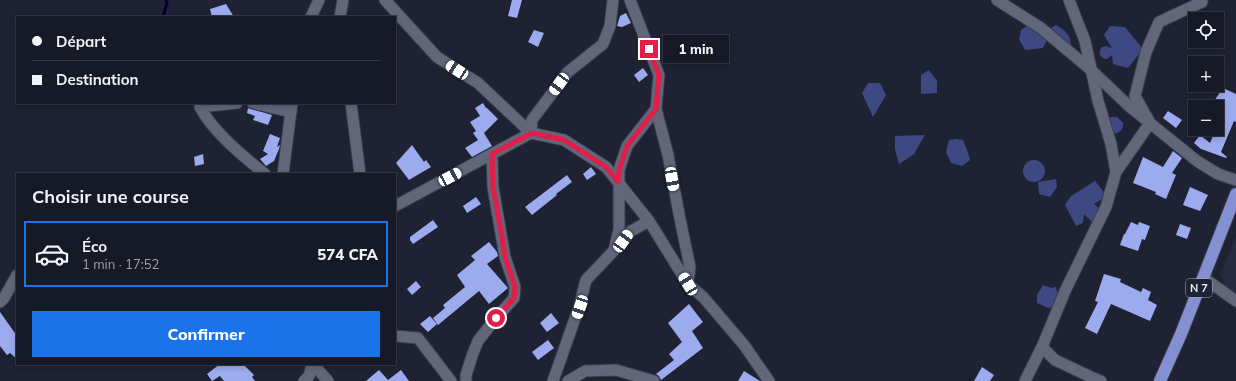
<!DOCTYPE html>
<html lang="fr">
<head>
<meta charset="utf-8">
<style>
  :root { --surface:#161a26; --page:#232732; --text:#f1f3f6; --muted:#9ea1a7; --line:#353843; --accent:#1a73e8 }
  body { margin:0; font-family:Mulish,sans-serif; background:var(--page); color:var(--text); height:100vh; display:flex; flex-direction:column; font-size:15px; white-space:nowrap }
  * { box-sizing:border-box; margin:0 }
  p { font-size:13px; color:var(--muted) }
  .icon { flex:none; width:22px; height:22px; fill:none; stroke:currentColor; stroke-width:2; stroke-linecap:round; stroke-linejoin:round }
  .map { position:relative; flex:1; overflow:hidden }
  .details { position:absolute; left:16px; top:173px; width:380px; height:192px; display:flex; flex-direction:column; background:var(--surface); border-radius:0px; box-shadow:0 2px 6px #0003,0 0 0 1px var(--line) }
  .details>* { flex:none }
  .banner { position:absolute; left:16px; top:16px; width:380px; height:88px; border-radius:0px; box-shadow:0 2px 6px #0003,0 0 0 1px var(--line); display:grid; align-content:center; height:88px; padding:0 16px; background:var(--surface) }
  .fabs { position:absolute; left:1188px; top:12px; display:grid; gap:8px }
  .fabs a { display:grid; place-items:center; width:36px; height:36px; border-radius:0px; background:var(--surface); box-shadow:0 2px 6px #0003,0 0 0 1px var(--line); font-size:20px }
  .end { position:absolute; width:18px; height:18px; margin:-9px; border:5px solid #e11d48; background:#fff; box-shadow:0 0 0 2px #fff }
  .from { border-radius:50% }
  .bubble { position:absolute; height:28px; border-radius:0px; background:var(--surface); box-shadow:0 2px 6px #0003,0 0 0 1px var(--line); font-size:13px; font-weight:800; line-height:28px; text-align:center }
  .car { position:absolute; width:12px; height:24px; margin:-12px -6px; border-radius:5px; box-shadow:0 0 3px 1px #0007; background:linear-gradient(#fff 24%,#345 0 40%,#fff 0 76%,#345 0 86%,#fff 0) }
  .banner b { display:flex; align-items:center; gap:14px; height:38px; font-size:15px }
  .banner b+b { border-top:1px solid var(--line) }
  .banner i { width:10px; height:10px; background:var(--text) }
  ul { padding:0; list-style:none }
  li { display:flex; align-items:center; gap:12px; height:66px; margin:0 8px 6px; padding:0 8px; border:2px solid transparent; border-radius:0px }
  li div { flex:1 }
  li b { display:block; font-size:15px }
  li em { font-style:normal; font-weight:800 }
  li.active { border-color:var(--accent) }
  li>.icon { width:36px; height:36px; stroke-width:1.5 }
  h2 { padding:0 16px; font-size:18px; line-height:48px }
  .cta { display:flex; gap:8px; margin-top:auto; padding:8px 16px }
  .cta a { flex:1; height:46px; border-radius:0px; background:var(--accent); color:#fff; font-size:16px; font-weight:800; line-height:46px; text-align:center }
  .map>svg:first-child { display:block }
  .built { fill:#262b42 }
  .forest { fill:#3e4883 }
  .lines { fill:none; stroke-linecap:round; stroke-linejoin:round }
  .stream { stroke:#060031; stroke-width:3 }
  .building { fill:#9caaee }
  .minor-casing { stroke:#393c4b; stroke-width:13 }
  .trunk-casing { stroke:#393c4b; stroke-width:14 }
  .minor { stroke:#61667b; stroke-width:11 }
  .trunk { stroke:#8490d2; stroke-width:12 }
  .route { stroke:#e11d48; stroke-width:5 }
  .labels { text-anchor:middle; stroke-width:4; stroke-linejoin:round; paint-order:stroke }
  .shield { fill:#1e2233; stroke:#abaebc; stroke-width:1 }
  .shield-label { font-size:11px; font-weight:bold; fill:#e7eaf7 }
</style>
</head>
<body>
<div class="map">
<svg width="1236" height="381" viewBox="0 0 1236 381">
  <rect width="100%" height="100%" fill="#1e2233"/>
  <path class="built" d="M1236 236V297L1226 289 1220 274Z"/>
  <g class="forest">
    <path d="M1032 22 1048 38 1043 48 1025 50 1019 39 1021 30Z"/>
    <path d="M1056 25C1066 31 1073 37 1070 49L1050 38 1051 28Z"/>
    <path d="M1110 26 1125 27 1143 49 1128 68 1113 64 1112 55 1107 59C1101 59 1097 53 1102 47L1106 46 1112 48 1104 35Z"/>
    <path d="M929 70 937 81V93L921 94V75Z"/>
    <path d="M868 83H880L886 95 873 117 862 93Z"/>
    <path d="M1111 117H1117L1123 123C1124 129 1120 133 1113 134L1109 118Z"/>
    <path d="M925 135 914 154 899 164 895 149V136Z"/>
    <path d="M956 139 963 140 967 150 970 160 962 166 951 163 946 152 949 140Z"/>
    <circle cx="1034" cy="171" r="11"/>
    <path d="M1056 179 1057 187 1050 197 1039 194 1038 182Z"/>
    <path d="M1095 181 1107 196 1094 204 1101 210 1093 223 1084 214 1083 223 1076 226 1065 205 1071 196Z"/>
    <path d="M1043 285 1052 288 1056 287 1060 305 1048 308 1037 303V295Z"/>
  </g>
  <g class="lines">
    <path class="stream" d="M163 17 167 3 166 0"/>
  </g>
  <g class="building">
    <path d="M512 0H522L517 18 508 16Z"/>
    <path d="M226 4 234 17H212L210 9Z"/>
    <path d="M626 13 631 23 622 27 617 26 620 16Z"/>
    <path d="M534 30 544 33 538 47 528 42Z"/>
    <path d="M643 68 648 75 639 82 634 75Z"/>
    <path d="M1223 88 1236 94V122L1234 121 1221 152 1227 157 1226 158 1201 149 1194 143 1200 135 1210 143 1216 129H1217V115L1221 107H1210Z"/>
    <path d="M483 103 486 108H487L498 119 484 133 492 146 472 157 465 148 478 140 473 133 476 131 470 122 480 116 475 108Z"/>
    <path d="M248 108 272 115 268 125 253 120 255 116 247 113Z"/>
    <path d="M1168 111 1182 120 1176 128 1163 118Z"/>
    <path d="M270 134 280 138 277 147 280 145 279 149 274 161 266 166 260 159 268 154 263 151Z"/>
    <path d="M412 145 424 162 426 160 431 167 409 180 396 163Z"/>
    <path d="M1173 151 1182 158 1172 173 1176 175 1166 199 1155 194 1156 192 1133 183 1143 157 1163 167Z"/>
    <path d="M203 154 204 164 195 166 194 157Z"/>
    <path d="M591 167 596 174 587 180 583 174Z"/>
    <path d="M567 175 572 182 556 194 557 195 532 215 525 207Z"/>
    <path d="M1190 187 1208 195 1200 211 1183 205Z"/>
    <path d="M476 197 481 204 467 213 463 206Z"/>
    <path d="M433 220 438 227 413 244 410 240V237Z"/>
    <path d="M1131 222 1138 225 1139 222 1150 226 1145 240 1142 239 1138 251 1120 245 1124 234H1125Z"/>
    <path d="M1180 224 1191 228 1187 239 1176 235Z"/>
    <path d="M489 242 497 252 498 256 487 264 508 288 489 304 479 291 438 325 433 318 445 308 443 305 465 287 457 275 475 260 471 256Z"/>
    <path d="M1104 274 1121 279 1120 282 1141 292 1143 288 1151 292 1148 300 1157 305 1150 321 1111 304 1097 334 1085 328 1098 302 1095 301Z"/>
    <path d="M416 281 421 287 412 295 407 289Z"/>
    <path d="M689 304 703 322 692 331 703 348 661 380 659 376 656 374 674 360 669 354 682 342 668 323Z"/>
    <path d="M0 312 17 336V359L10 353 7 355 0 346Z"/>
    <path d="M551 313 559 323 547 332 540 323Z"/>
    <path d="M430 316 437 324 428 332 420 324Z"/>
    <path d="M548 340 554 348 538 360 532 352Z"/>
    <path d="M220 364H243L254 375 252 377 255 381H224L220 376 212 381 207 374Z"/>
    <path d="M982 367 994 375 990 381H974Z"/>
    <path d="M379 370 388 380 401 370 409 381H366Z"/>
    <path d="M744 371 760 381H738Z"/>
  </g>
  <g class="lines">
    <g class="minor-casing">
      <g id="minor">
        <path d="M385 0 437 57 478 83 531 133 564 140 606 167 649 221 688 284 704 298 744 345 769 381"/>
        <path d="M630 0 659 75 656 109 668 155 680 219 690 267 688 284"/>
        <path d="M997 0 1041 28 1090 69 1130 107 1197 161 1218 174 1236 180"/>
        <path d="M1069 0 1085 41 1098 101 1111 144 1116 172"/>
        <path d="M311 17 319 0"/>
        <path d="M340 17 343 0"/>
        <path d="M237 103 200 107C213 132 243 156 265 174"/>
        <path d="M253 103 291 112"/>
        <path d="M351 103 360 174"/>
        <path d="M283 174 292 103"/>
        <path d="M395 206 531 133 532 120 568 72 603 44 610 26 613 0"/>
        <path d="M614 250 619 230V170L627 146 656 109"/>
        <path d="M1204 278 1236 301"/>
        <path d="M0 302 4 298 17 275"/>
        <path d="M395 336 418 338 451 381"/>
        <path d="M1042 347 1055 360 1091 377 1101 381"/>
        <path d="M313 364 328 381"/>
        <path d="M304 381 309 376 312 364"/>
        <path d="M466 381V375L473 353 478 341 496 318 514 298 515 287 505 257 493 187 492 155"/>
        <path d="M553 381 579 307 586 280 623 241 631 231 649 221"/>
        <path d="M568 381 585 371 616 370 654 381"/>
        <path d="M1025 381 1042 347 1065 291 1106 207 1116 172 1150 123 1135 96 1146 52 1159 22 1202 2V0"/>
      </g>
    </g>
    <g class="trunk-casing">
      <path id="trunk" d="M1160 381 1181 334 1236 194"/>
    </g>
    <use href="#minor" class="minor"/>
    <use href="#trunk" class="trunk"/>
  </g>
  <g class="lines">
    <path class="route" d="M496 318 514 298 515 287 505 257 503 243 493 187 492 154 532 133 564 140 606 167 618 182 619 170 627 146 656 109 659 75 649 49"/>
  </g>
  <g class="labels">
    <rect class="shield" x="1186" y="279" width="26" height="18" rx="3"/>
    <g class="shield-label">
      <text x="1199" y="292">N 7</text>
    </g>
  </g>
</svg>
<div class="fabs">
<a><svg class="icon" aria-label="locate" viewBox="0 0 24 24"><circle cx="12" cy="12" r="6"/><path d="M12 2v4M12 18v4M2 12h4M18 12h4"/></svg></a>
<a>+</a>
<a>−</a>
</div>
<i class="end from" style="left:496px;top:318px"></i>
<i class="end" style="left:649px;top:49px"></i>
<div class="bubble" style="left:663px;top:35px;width:66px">1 min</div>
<i class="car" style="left:457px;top:70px;rotate:303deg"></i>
<i class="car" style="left:559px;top:84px;rotate:216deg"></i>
<i class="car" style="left:450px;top:177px;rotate:62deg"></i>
<i class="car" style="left:672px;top:179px;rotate:170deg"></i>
<i class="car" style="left:623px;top:241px;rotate:35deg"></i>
<i class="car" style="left:688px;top:284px;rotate:329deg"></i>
<i class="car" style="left:580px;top:307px;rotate:199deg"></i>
<div class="banner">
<b><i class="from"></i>Départ</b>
<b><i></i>Destination</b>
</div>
<section class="details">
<h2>Choisir une course</h2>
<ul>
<li class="active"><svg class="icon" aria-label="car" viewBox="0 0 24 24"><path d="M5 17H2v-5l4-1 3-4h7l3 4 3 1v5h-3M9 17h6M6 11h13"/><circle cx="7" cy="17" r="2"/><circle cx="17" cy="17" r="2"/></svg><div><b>Éco</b><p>1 min · 17:52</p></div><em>574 CFA</em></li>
</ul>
<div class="cta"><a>Confirmer</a></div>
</section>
</div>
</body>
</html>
